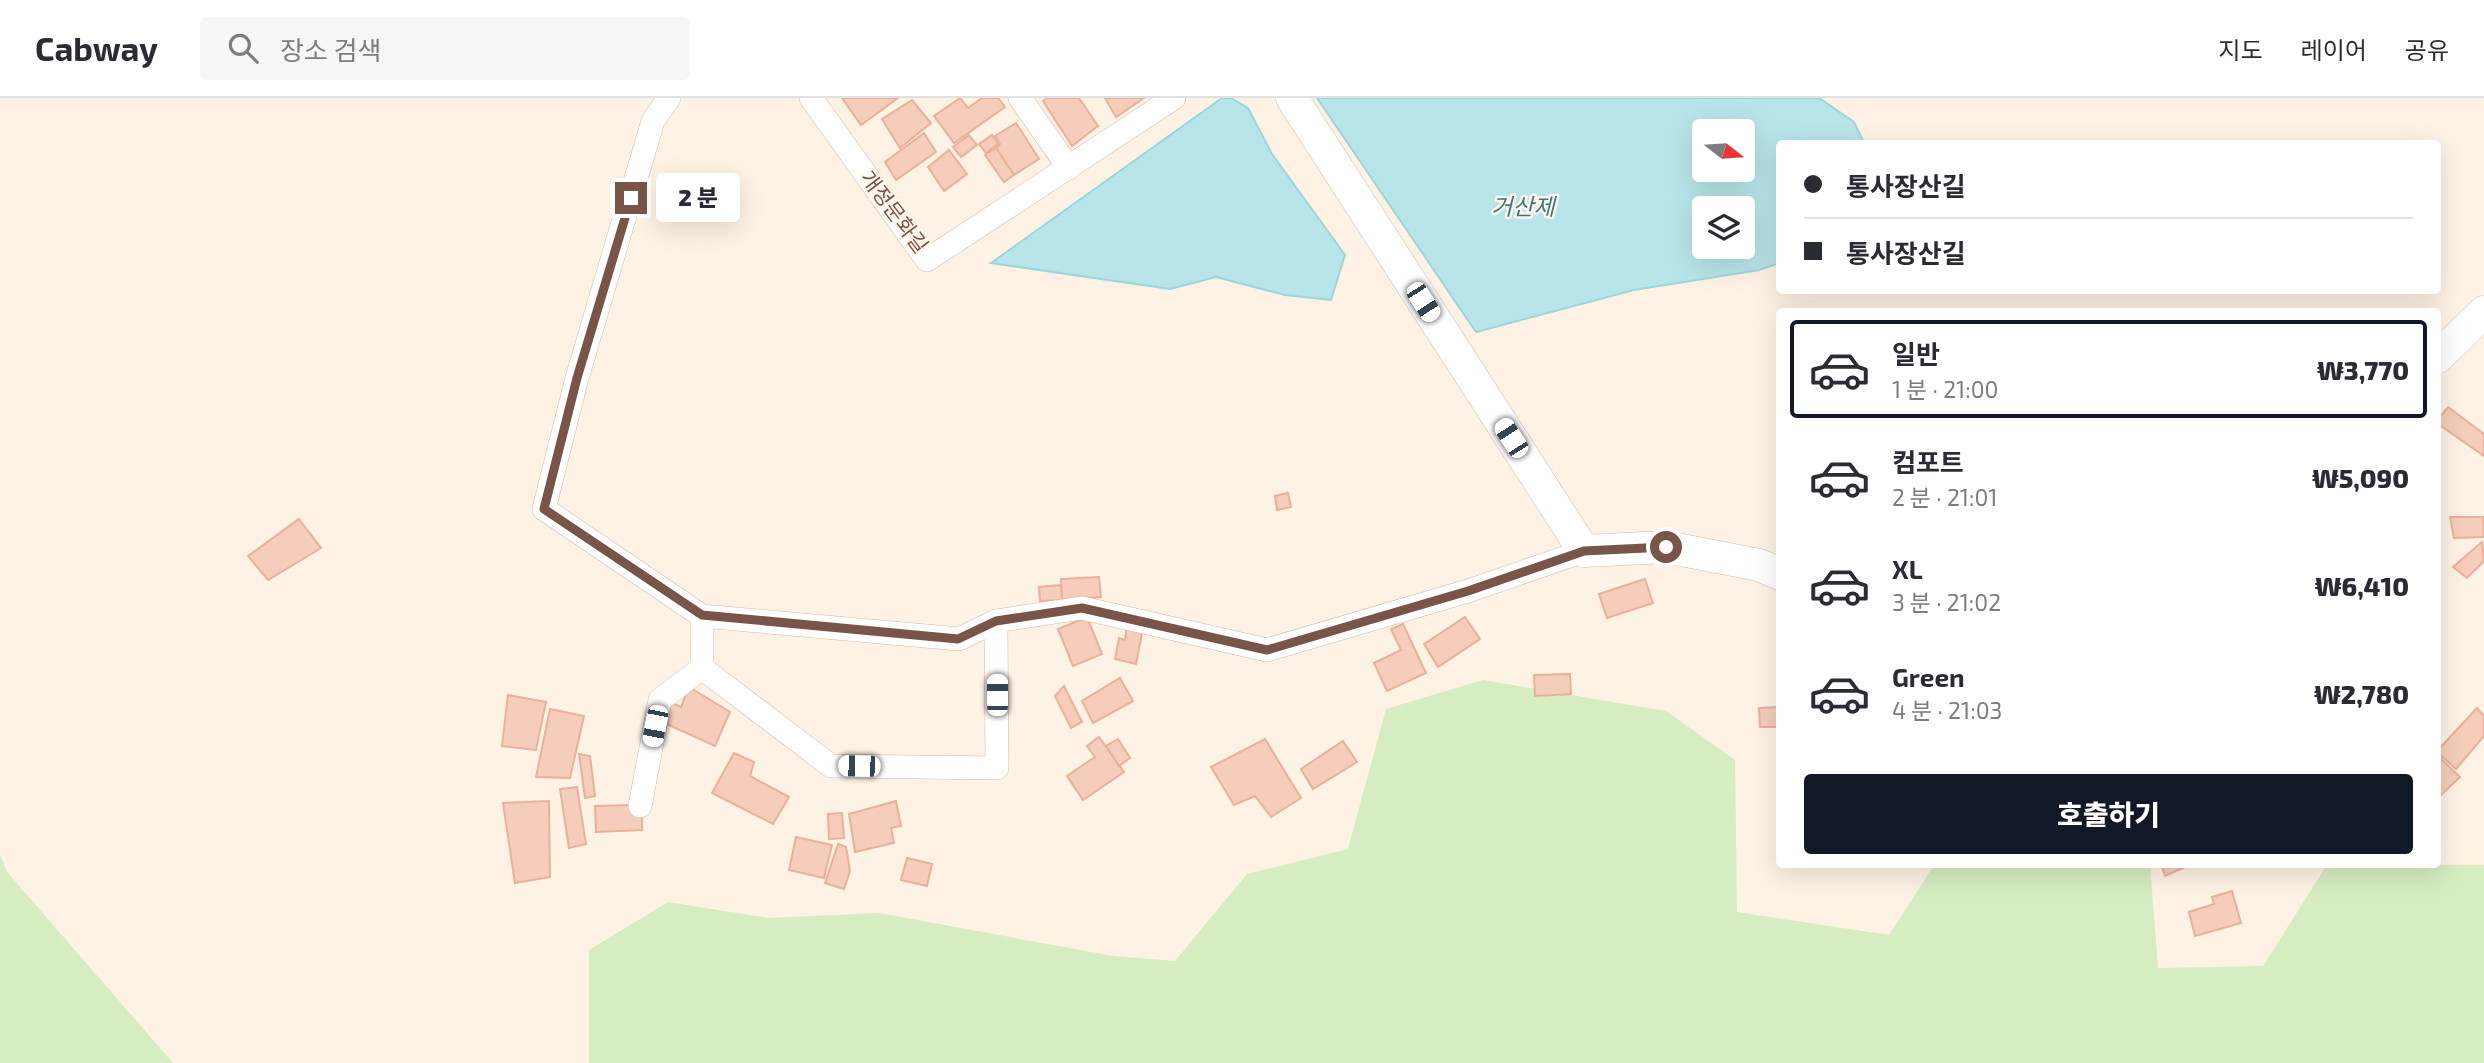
<!DOCTYPE html>
<html lang="ko">
<head>
<meta charset="utf-8">
<style>
  :root { --surface:#fff; --page:#f7f7f7; --text:#2b2b33; --muted:#7c7c81; --line:#e1e1e2; --accent:#111827 }
  body { margin:0; font-family:"Exo 2","Noto Sans KR",sans-serif; background:var(--page); color:var(--text); height:100vh; display:flex; flex-direction:column; font-size:26px; white-space:nowrap }
  * { box-sizing:border-box; margin:0 }
  p { font-size:23px; color:var(--muted) }
  .icon { flex:none; width:38px; height:38px; fill:none; stroke:currentColor; stroke-width:2; stroke-linecap:round; stroke-linejoin:round }
  .map { position:relative; flex:1; overflow:hidden }
  .side { position:absolute; left:1776px; top:210px; width:665px; height:560px; display:flex; flex-direction:column; background:var(--surface); border-radius:7px; box-shadow:0 7px 28px #0002 }
  .side>* { flex:none }
  .banner { position:absolute; left:1776px; top:42px; width:665px; height:154px; border-radius:7px; box-shadow:0 7px 28px #0002; display:grid; align-content:center; height:154px; padding:0 28px; background:var(--surface) }
  .needle { width:46px; rotate:107deg }
  .buttons { position:absolute; left:1692px; top:21px; display:grid; gap:14px }
  .buttons a { display:grid; place-items:center; width:63px; height:63px; border-radius:7px; background:var(--surface); box-shadow:0 7px 28px #0002; font-size:35px }
  .end { position:absolute; width:32px; height:32px; margin:-16px; border:9px solid #785548; background:#fff; box-shadow:0 0 0 4px #fff }
  .from { border-radius:50% }
  .bubble { position:absolute; height:49px; border-radius:7px; background:var(--surface); box-shadow:0 7px 28px #0002; font-size:23px; font-weight:800; line-height:49px; text-align:center }
  .car { position:absolute; width:21px; height:42px; margin:-21px -10px; border-radius:9px; box-shadow:0 0 5px 2px #0007; background:linear-gradient(#fff 24%,#345 0 40%,#fff 0 76%,#345 0 86%,#fff 0) }
  .banner b { display:flex; align-items:center; gap:24px; height:66px; font-size:26px }
  .banner b+b { border-top:2px solid var(--line) }
  .banner i { width:18px; height:18px; background:var(--text) }
  ul { padding:12px 0 0; list-style:none }
  li { display:flex; align-items:center; gap:21px; height:98px; margin:0 14px 10px; padding:0 14px; border:4px solid transparent; border-radius:7px }
  li div { flex:1 }
  li b { display:block; font-size:26px }
  li em { font-style:normal; font-weight:800 }
  li.selected { border-color:var(--accent) }
  li>.icon { width:63px; height:63px; stroke-width:1.5 }
  .primary-button { display:flex; gap:14px; margin-top:auto; padding:14px 28px }
  .primary-button a { flex:1; height:80px; border-radius:7px; background:var(--accent); color:#fff; font-size:28px; font-weight:800; line-height:80px; text-align:center }
  header { display:flex; align-items:center; gap:42px; box-sizing:border-box; height:98px; padding:0 35px; background:var(--surface); border-bottom:2px solid var(--line) }
  header strong { font-size:33px }
  nav { display:flex; gap:38px; margin-inline-start:auto; font-size:24px }
  .search { width:490px; height:63px; background:var(--page); display:flex; align-items:center; gap:18px; box-sizing:border-box; padding:0 24px; border-radius:7px; color:var(--muted); font-size:26px }
  .map>svg:first-child { display:block }
  .green { fill:#d6ecc1 }
  .water { fill:#b7e5e9; stroke:#9cd6db; stroke-width:2; fill-rule:evenodd }
  .building { fill:#f5cdba; stroke:#e8b199; stroke-width:2 }
  .lines { fill:none; stroke-linecap:round; stroke-linejoin:round }
  .street-casing { stroke:#d2baac; stroke-width:24 }
  .secondary-casing { stroke:#d5baa9; stroke-width:33 }
  .street { stroke:#fff; stroke-width:23 }
  .secondary { stroke:#fff; stroke-width:32 }
  .route { stroke:#785548; stroke-width:9 }
  .labels { text-anchor:middle; stroke-width:5; stroke-linejoin:round; paint-order:stroke }
  .street-label { font-size:21px; fill:#785548; stroke:#fff6eb }
  .water-label { font-size:23px; font-style:italic; fill:#3a787e; stroke:#fff6eb }
</style>
</head>
<body>
<header>
<strong>Cabway</strong>
<div class="search"><svg class="icon" aria-label="search" viewBox="0 0 24 24"><circle cx="10" cy="10" r="6"/><path d="M15 15l6 6"/></svg>장소 검색</div>
<nav><a>지도</a><a>레이어</a><a>공유</a></nav>
</header>
<div class="map">
<svg width="2484" height="965" viewBox="0 0 2484 965">
  <rect width="100%" height="100%" fill="#fef2e4"/>
  <g class="green">
    <path d="M1483 582 1666 613 1735 662 1737 814 1889 837 1934 767H2150L2158 870 2263 868 2327 767H2484V965H589V852L668 804 768 820 879 815 1113 858 1175 863 1247 776 1348 751 1386 611Z"/>
    <path d="M0 756 7 774 173 965H0Z"/>
  </g>
  <g class="water">
    <path d="M1222 0H1231L1248 10 1272 56 1345 157 1331 202 1285 197 1216 179 1170 191 991 165Z"/>
    <path d="M1317 0H1819L1854 24 1864 45 1780 46V165L1759 172 1634 192 1476 234ZM1704 33H1743V72H1704ZM1704 110H1743V149H1704Z"/>
  </g>
  <g class="building">
    <path d="M842 0H898L861 27Z"/>
    <path d="M960 0 968 10 982 0H998L1005 9 954 45 934 18Z"/>
    <path d="M1047 0H1079L1098 28 1072 48 1043 3Z"/>
    <path d="M1105 0H1144L1116 19Z"/>
    <path d="M912 2 931 25 900 50 882 21Z"/>
    <path d="M1016 25 1039 61 1014 77 996 50 1000 46 995 38Z"/>
    <path d="M924 35 936 54 896 82 885 64Z"/>
    <path d="M969 37 977 47 961 59 953 49Z"/>
    <path d="M992 37 998 46 986 55 979 46Z"/>
    <path d="M996 50 1014 77 1004 84 985 57Z"/>
    <path d="M949 52 967 76 944 93 928 69Z"/>
    <path d="M2448 309 2484 336V358L2438 326V321Z"/>
    <path d="M1288 395 1291 409 1277 412 1275 398Z"/>
    <path d="M2450 419H2483L2484 439 2454 440Z"/>
    <path d="M299 421 321 450 268 482 248 458Z"/>
    <path d="M2482 444 2484 463 2467 480 2453 469Z"/>
    <path d="M1099 479 1101 499 1062 502 1061 481Z"/>
    <path d="M1645 481 1653 505 1607 520 1599 496Z"/>
    <path d="M1061 487 1062 502 1040 503 1039 489Z"/>
    <path d="M1087 519 1102 556 1073 568 1058 531Z"/>
    <path d="M1465 519 1480 541 1438 569 1424 546Z"/>
    <path d="M1127 526 1143 530 1136 566 1115 561 1119 540 1125 542Z"/>
    <path d="M1403 526 1426 575 1387 593 1374 565 1401 552 1391 531Z"/>
    <path d="M1570 576 1571 596 1535 598 1534 577Z"/>
    <path d="M1120 580 1133 603 1093 625 1082 603Z"/>
    <path d="M1064 588 1082 624 1071 630 1055 598Z"/>
    <path d="M689 589 730 614 715 648 660 623 668 603 681 609Z"/>
    <path d="M508 597 546 604 536 652 502 648Z"/>
    <path d="M1780 609V629H1760L1759 610Z"/>
    <path d="M2477 610 2484 618V638L2456 671 2438 655V652Z"/>
    <path d="M550 611 584 618 570 680 536 679Z"/>
    <path d="M1099 639 1124 674 1083 702 1067 678 1095 659 1087 648Z"/>
    <path d="M1118 641 1130 660 1119 668 1106 648Z"/>
    <path d="M1265 641 1301 700 1271 719 1255 698 1234 707 1211 669Z"/>
    <path d="M1343 643 1357 664 1313 691 1301 671Z"/>
    <path d="M734 655 754 664 750 678 789 699 773 726 712 695Z"/>
    <path d="M579 656 590 658 595 698 585 700Z"/>
    <path d="M2438 658 2460 679 2438 700Z"/>
    <path d="M577 689 586 746 569 750 560 691Z"/>
    <path d="M549 703 550 779 515 785 503 705Z"/>
    <path d="M896 703 901 728 891 730 894 745 855 754 849 716Z"/>
    <path d="M634 707 642 713V732L596 734 595 708Z"/>
    <path d="M842 715 844 740 829 741 828 716Z"/>
    <path d="M796 739 832 747 824 780 789 772Z"/>
    <path d="M838 746 846 749 850 773 844 791 825 785Z"/>
    <path d="M907 760 932 766 927 788 901 782Z"/>
    <path d="M2161 766H2192L2165 778Z"/>
    <path d="M2232 793 2241 825 2195 838 2189 814 2214 806 2212 799Z"/>
  </g>
  <g class="lines">
    <g class="street-casing">
      <g id="street">
        <path d="M669 0 653 23 577 280 544 411 702 518 959 541 996 523 1082 510 1267 552 1468 493 1584 453"/>
        <path d="M811 0 927 162 1174 0"/>
        <path d="M1020 0 1069 70"/>
        <path d="M702 570 831 668 997 670 996 523"/>
        <path d="M640 708 660 602 702 570V518"/>
      </g>
    </g>
    <g class="secondary-casing">
      <g id="secondary">
        <path d="M1292 0 1584 453 1666 449 1759 467 1780 476"/>
        <path d="M2438 259 2484 214"/>
      </g>
    </g>
    <use href="#street" class="street"/>
    <use href="#secondary" class="secondary"/>
  </g>
  <g class="lines">
    <path class="route" d="M631 100 577 280 544 411 702 517 958 541 996 523 1082 510 1267 552 1468 493 1584 453 1666 449"/>
  </g>
  <g class="labels">
    <g class="street-label">
      <text transform="translate(894 114) rotate(53)" y="7">개정문화길</text>
    </g>
    <g class="water-label">
      <text x="1523" y="117">거산제</text>
    </g>
  </g>
</svg>
<div class="buttons">
<a><svg class="needle" viewBox="-14 -14 28 28"><path d="M0-13l5 13h-10z" fill="#e53935"/><path d="M0 13l5-13h-10z" fill="#7c7c81"/></svg></a>
<a><svg class="icon" aria-label="layers" viewBox="0 0 24 24"><path d="M12 4l9 5-9 5-9-5zM3 14l9 5 9-5"/></svg></a>
</div>
<i class="end from" style="left:1666px;top:449px"></i>
<i class="end" style="left:631px;top:100px"></i>
<div class="bubble" style="left:656px;top:75px;width:84px">2 분</div>
<i class="car" style="left:1423px;top:204px;rotate:147deg"></i>
<i class="car" style="left:1511px;top:340px;rotate:327deg"></i>
<i class="car" style="left:997px;top:597px;rotate:0deg"></i>
<i class="car" style="left:655px;top:628px;rotate:191deg"></i>
<i class="car" style="left:859px;top:668px;rotate:271deg"></i>
<div class="banner">
<b><i class="from"></i>통사장산길</b>
<b><i></i>통사장산길</b>
</div>
<section class="side">
<ul>
<li class="selected"><svg class="icon" aria-label="car" viewBox="0 0 24 24"><path d="M5 17H2v-5l4-1 3-4h7l3 4 3 1v5h-3M9 17h6M6 11h13"/><circle cx="7" cy="17" r="2"/><circle cx="17" cy="17" r="2"/></svg><div><b>일반</b><p>1 분 · 21:00</p></div><em>₩3,770</em></li>
<li><svg class="icon" aria-label="car" viewBox="0 0 24 24"><path d="M5 17H2v-5l4-1 3-4h7l3 4 3 1v5h-3M9 17h6M6 11h13"/><circle cx="7" cy="17" r="2"/><circle cx="17" cy="17" r="2"/></svg><div><b>컴포트</b><p>2 분 · 21:01</p></div><em>₩5,090</em></li>
<li><svg class="icon" aria-label="car" viewBox="0 0 24 24"><path d="M5 17H2v-5l4-1 3-4h7l3 4 3 1v5h-3M9 17h6M6 11h13"/><circle cx="7" cy="17" r="2"/><circle cx="17" cy="17" r="2"/></svg><div><b>XL</b><p>3 분 · 21:02</p></div><em>₩6,410</em></li>
<li><svg class="icon" aria-label="car" viewBox="0 0 24 24"><path d="M5 17H2v-5l4-1 3-4h7l3 4 3 1v5h-3M9 17h6M6 11h13"/><circle cx="7" cy="17" r="2"/><circle cx="17" cy="17" r="2"/></svg><div><b>Green</b><p>4 분 · 21:03</p></div><em>₩2,780</em></li>
</ul>
<div class="primary-button"><a>호출하기</a></div>
</section>
</div>
</body>
</html>
